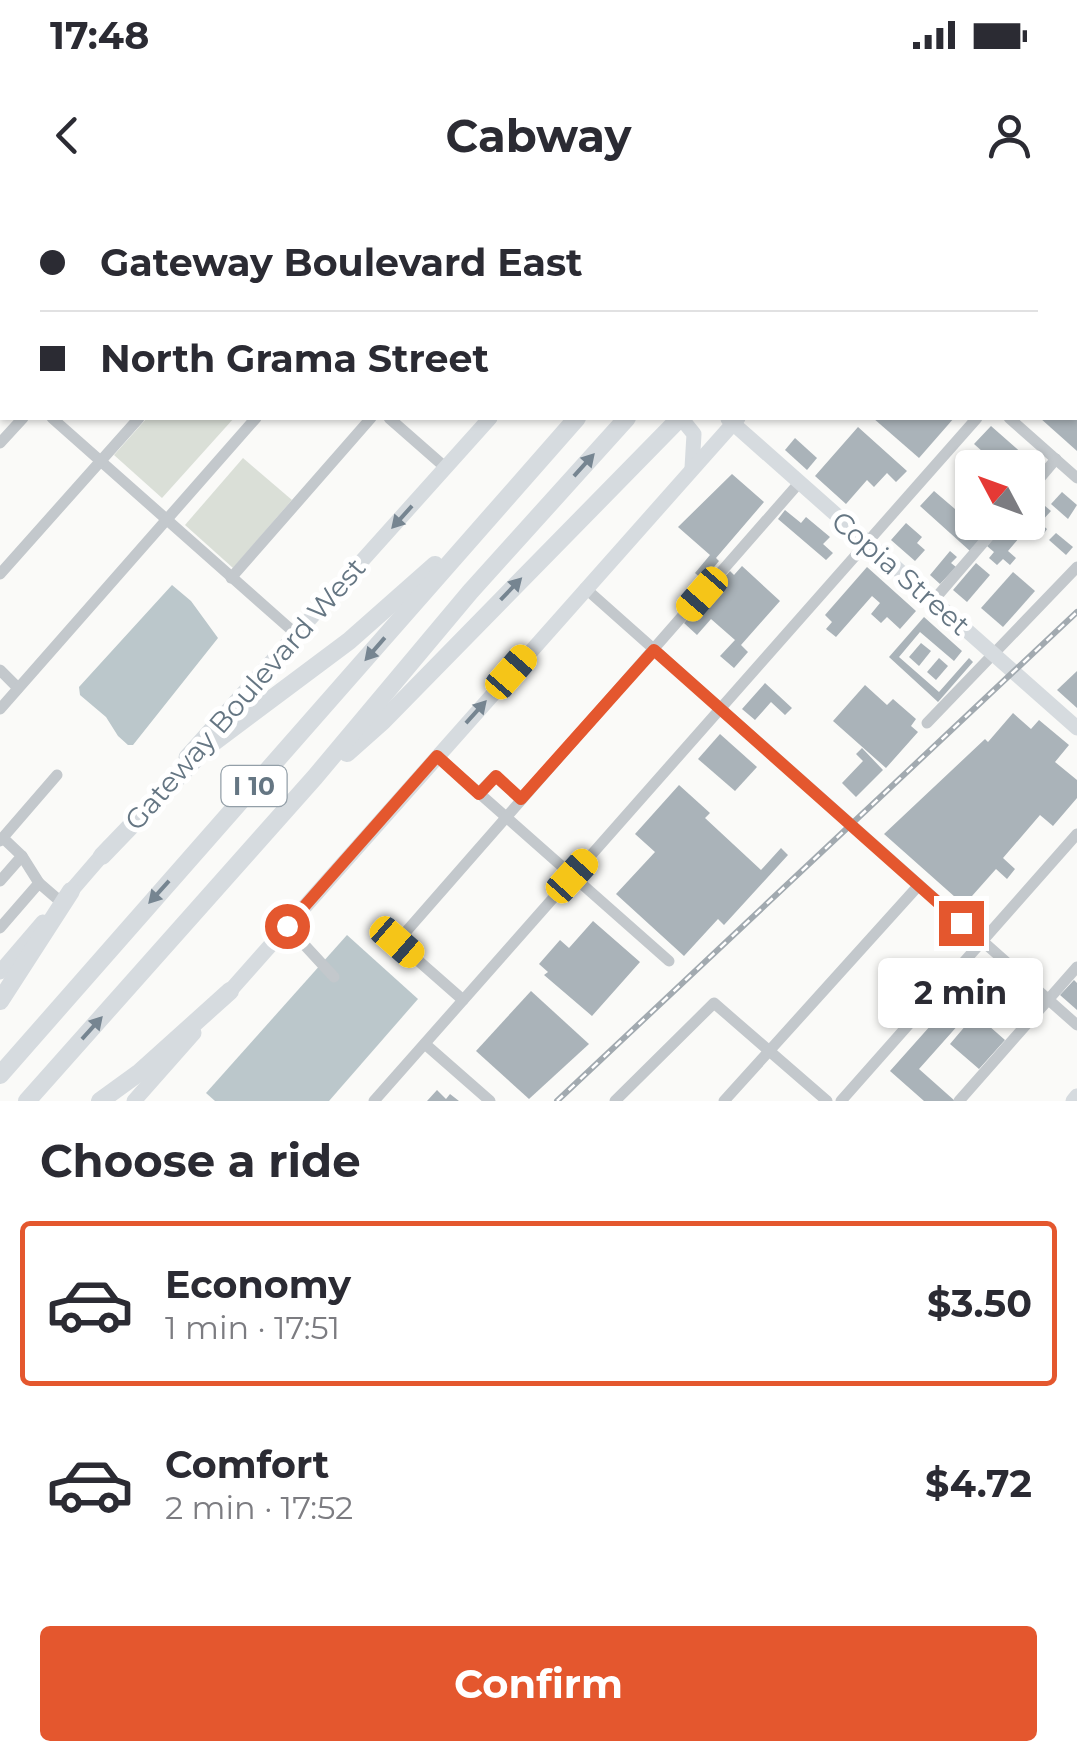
<!DOCTYPE html>
<html lang="en">
<head>
<meta charset="utf-8">
<style>
  :root { --surface:#fff; --page:#f7f7f7; --text:#2b2b33; --muted:#7c7c81; --line:#e1e1e2; --accent:#e4572e }
  body { margin:0; font-family:Montserrat,sans-serif; background:var(--page); color:var(--text); height:100vh; display:flex; flex-direction:column; font-size:38px; white-space:nowrap }
  * { box-sizing:border-box; margin:0 }
  p { font-size:32px; color:var(--muted) }
  .icon { flex:none; width:55px; height:55px; fill:none; stroke:currentColor; stroke-width:2; stroke-linecap:round; stroke-linejoin:round }
  .map { position:relative; height:901px; overflow:hidden }
  .drawer { display:flex; flex-direction:column; background:var(--surface); flex:1 }
  .drawer>* { flex:none }
  .top-card { position:absolute; left:0px; top:0px; width:1078px; height:220px; box-shadow:0 2px 8px #0004; display:grid; align-content:center; height:220px; padding:0 40px; background:var(--surface) }
  .needle { width:65px; rotate:311deg }
  .tools { position:absolute; left:955px; top:250px; display:grid; gap:20px }
  .tools a { display:grid; place-items:center; width:90px; height:90px; border-radius:10px; background:var(--surface); box-shadow:0 2px 8px #0004; font-size:50px }
  .end { position:absolute; width:45px; height:45px; margin:-22px; border:12px solid #e4572e; background:#fff; box-shadow:0 0 0 5px #fff }
  .from { border-radius:50% }
  .bubble { position:absolute; height:70px; border-radius:10px; background:var(--surface); box-shadow:0 2px 8px #0004; font-size:32px; font-weight:700; line-height:70px; text-align:center }
  .car { position:absolute; width:30px; height:60px; margin:-30px -15px; border-radius:12px; box-shadow:0 0 8px 2px #0007; background:linear-gradient(#f5c518 24%,#345 0 40%,#f5c518 0 76%,#345 0 86%,#f5c518 0) }
  .top-card b { display:flex; align-items:center; gap:35px; height:95px; font-size:38px }
  .top-card b+b { border-top:2px solid var(--line) }
  .top-card i { width:25px; height:25px; background:var(--text) }
  ul { padding:0; list-style:none }
  li { display:flex; align-items:center; gap:30px; height:165px; margin:0 20px 15px; padding:0 20px; border:5px solid transparent; border-radius:10px }
  li div { flex:1 }
  li b { display:block; font-size:38px }
  li em { font-style:normal; font-weight:700 }
  li.active { border-color:var(--accent) }
  li>.icon { width:90px; height:90px; stroke-width:1.5 }
  h2 { padding:0 40px; font-size:45px; line-height:120px }
  .primary-button { display:flex; gap:20px; margin-top:auto; padding:20px 40px }
  .primary-button a { flex:1; height:115px; border-radius:10px; background:var(--accent); color:#fff; font-size:40px; font-weight:700; line-height:115px; text-align:center }
  .status { display:flex; justify-content:space-between; align-items:center; height:70px; padding:0 50px; background:var(--surface); direction:ltr }
  .status svg { height:28px; fill:currentColor }
  header { display:flex; justify-content:space-between; align-items:center; height:130px; padding:0 40px; background:var(--surface); font-size:45px; font-weight:700 }
  .map>svg:first-child { display:block }
  .green { fill:#dadfd7 }
  .water { fill:#bbc7cb }
  .building { fill:#aab3b9 }
  .lines { fill:none; stroke-linecap:round; stroke-linejoin:round }
  .minor { stroke:#c3c8cc; stroke-width:11 }
  .major { stroke:#d6dbdf; stroke-width:15 }
  .highway { stroke:#d6dbdf; stroke-width:18 }
  .rail-casing { stroke:#a2aab0; stroke-width:6 }
  .rail { stroke:#fff; stroke-width:2.5; stroke-dasharray:8; stroke-linecap:butt }
  .oneway { fill:#768591 }
  .route { stroke:#e4572e; stroke-width:12 }
  .labels { text-anchor:middle; stroke-width:10; stroke-linejoin:round; paint-order:stroke }
  .shield { fill:#fff; stroke:#939fa8; stroke-width:2.5 }
  .shield-label { font-size:25px; font-weight:bold; fill:#657683 }
  .street-label { font-size:28px; fill:#657683; stroke:#fff }
</style>
</head>
<body>
<div class="status"><b>17:48</b><svg viewBox="0 0 49 12"><path d="M0 12V9h3v3zM5 12V6h3v6zM10 12V3h3v9zM15 12V0h3v12zM26 1h20v11H26zM47 4h2v5h-2z"/></svg></div>
<header><svg class="icon" aria-label="back" viewBox="0 0 24 24"><path d="M15 5l-7 7 7 7"/></svg>Cabway<svg class="icon" aria-label="person" viewBox="0 0 24 24"><circle cx="12" cy="8" r="4"/><path d="M4 21q1-7 8-7t8 7"/></svg></header>
<div class="map">
<svg width="1077" height="901" viewBox="0 0 1077 901">
  <rect width="100%" height="100%" fill="#fafaf8"/>
  <g class="green">
    <path d="M147 218H234L162 298 114 255Z"/>
    <path d="M243 258 292 300 233 368 185 325Z"/>
  </g>
  <g class="water">
    <path d="M172 385 191 401 218 438 133 545H128L118 536 106 517 80 495 79 487Z"/>
    <path d="M347 735 418 799 329 901H215L206 893Z"/>
  </g>
  <g class="building">
    <path d="M873 218H954L919 258Z"/>
    <path d="M1040 218H1077V251Z"/>
    <path d="M991 226 1041 270 1028 285V268H1001L974 244Z"/>
    <path d="M858 227 907 271 896 282 887 273 874 287 867 280 846 304 815 276Z"/>
    <path d="M795 238 817 258 807 270 785 250Z"/>
    <path d="M732 274 764 302 716 358 719 361 703 380 695 373 710 355 678 327Z"/>
    <path d="M934 291 969 321 972 317V322H995L970 351 920 306Z"/>
    <path d="M1062 292 1077 305 1068 319 1051 304Z"/>
    <path d="M1032 295 1051 311 1040 323 1047 329 1043 335 1031 324 1008 351 1016 358 1010 365 1003 359 997 365 989 358 994 352 987 346 1008 322H1028V300Z"/>
    <path d="M785 310 801 323 806 317 830 337 823 344 833 353 826 360 778 319Z"/>
    <path d="M906 323 922 337 917 343 925 350 915 361 891 340Z"/>
    <path d="M1056 333 1073 347 1066 355 1049 340Z"/>
    <path d="M950 351 957 357 951 363 956 367 940 384 930 375Z"/>
    <path d="M976 363 990 375 967 402 953 390Z"/>
    <path d="M742 366 780 401 741 445 748 452 734 468 720 456 735 440 711 419 697 435 684 423 730 371 734 375Z"/>
    <path d="M867 367 916 411 900 429 887 417 881 423 871 414 880 403 872 396 836 437 826 429 832 422 825 415Z"/>
    <path d="M1013 372 1035 391 1003 427 981 408Z"/>
    <path d="M924 417 962 451 954 461 920 432 899 457 939 492 969 458 973 462 938 502 889 457Z"/>
    <path d="M921 443 931 451 919 466 909 457Z"/>
    <path d="M939 458 948 466 936 480 927 472Z"/>
    <path d="M1077 471V508L1057 490Z"/>
    <path d="M765 483 792 508 785 515 771 502 755 520 742 509Z"/>
    <path d="M865 485 887 505 893 499 916 519 911 526 918 532 886 568 833 521Z"/>
    <path d="M1013 513 1031 529 1039 520 1069 545 1055 562 1077 580V598L1053 626 1040 615 1003 658 1015 669 1007 679 996 669 964 705 884 634 985 539 988 542Z"/>
    <path d="M720 534 757 567 735 591 698 559Z"/>
    <path d="M862 548 883 570 856 597 842 583 863 561 856 554Z"/>
    <path d="M679 585 710 613 705 618 761 670 781 648 788 655 724 725 718 719 684 756 616 694 655 652 635 634Z"/>
    <path d="M593 721 640 762 592 816 544 775 548 772 539 764 560 740 569 748Z"/>
    <path d="M1074 780 1077 783V810L1060 795Z"/>
    <path d="M967 785 1002 815 993 826 958 795Z"/>
    <path d="M531 791 589 844 529 899 476 851Z"/>
    <path d="M956 797 1005 840 979 869 950 844 972 818 968 814 919 869 955 901H924L890 871Z"/>
    <path d="M437 890 446 899 450 894 459 901H427Z"/>
  </g>
  <g class="lines">
    <g class="minor">
      <path d="M142 0 145 2"/>
      <path d="M608 0 612 2"/>
      <path d="M95 2 97 0"/>
      <path d="M212 2 214 0"/>
      <path d="M329 2 331 0"/>
      <path d="M449 2 451 0"/>
      <path d="M564 2 566 0"/>
      <path d="M582 2 584 0"/>
      <path d="M1075 109 1077 106"/>
      <path d="M0 111 2 108"/>
      <path d="M0 172 2 174"/>
      <path d="M52 218 296 434"/>
      <path d="M389 218 446 268"/>
      <path d="M1009 218 1077 278"/>
      <path d="M0 243 23 218"/>
      <path d="M1028 292 1056 259"/>
      <path d="M0 374 139 218"/>
      <path d="M231 378 371 218"/>
      <path d="M585 388 1077 825"/>
      <path d="M933 401 1001 322"/>
      <path d="M0 470 18 488"/>
      <path d="M0 509 256 218"/>
      <path d="M927 523 1077 367"/>
      <path d="M437 556 669 761"/>
      <path d="M479 593 495 576 521 599"/>
      <path d="M0 641 57 575"/>
      <path d="M22 656 39 683"/>
      <path d="M0 681 22 656 3 638"/>
      <path d="M287 726 334 777"/>
      <path d="M0 728 39 683 61 702"/>
      <path d="M463 800 397 742 799 283"/>
      <path d="M425 844 490 901"/>
      <path d="M374 901 977 218"/>
      <path d="M615 901 714 803 827 901"/>
      <path d="M724 901 919 685"/>
      <path d="M841 901 1077 634"/>
      <path d="M959 901 1077 767"/>
    </g>
    <g class="major">
      <path d="M479 0 482 2"/>
      <path d="M692 2 695 0"/>
      <path d="M948 2 951 0"/>
      <path d="M681 218 694 234 692 268"/>
      <path d="M728 219 1077 528"/>
      <path d="M186 557 490 218"/>
      <path d="M65 698 109 647"/>
      <path d="M0 772 43 722"/>
      <path d="M222 800 738 218"/>
      <path d="M134 901 194 833"/>
      <path d="M1073 901 1077 896"/>
    </g>
    <g class="highway">
      <path d="M808 2 812 0"/>
      <path d="M867 2 870 0"/>
      <path d="M915 2 918 0"/>
      <path d="M347 553 383 521 680 218"/>
      <path d="M102 656 206 548 349 441 435 365"/>
      <path d="M0 801 71 691"/>
      <path d="M0 875 577 218"/>
      <path d="M27 901 315 577 470 392 627 218"/>
      <path d="M100 901 140 872 230 791"/>
    </g>
    <g class="rail-casing">
      <path id="rail" d="M557 901 1077 412"/>
    </g>
    <use href="#rail" class="rail"/>
  </g>
  <defs><path id="oneway-solid" d="M-6-.8H1V-3.2L6.5 0L1 3.2V.8H-6Z" transform="scale(2.5)"/></defs>
  <g class="oneway">
    <use href="#oneway-solid" transform="translate(584 265) rotate(-48)"/>
    <use href="#oneway-solid" transform="translate(402 317) rotate(132)"/>
    <use href="#oneway-solid" transform="translate(511 389) rotate(-46)"/>
    <use href="#oneway-solid" transform="translate(375 449) rotate(131)"/>
    <use href="#oneway-solid" transform="translate(476 512) rotate(-48)"/>
    <use href="#oneway-solid" transform="translate(159 692) rotate(132)"/>
    <use href="#oneway-solid" transform="translate(92 828) rotate(-48)"/>
  </g>
  <g class="lines">
    <path class="route" d="M287 726 437 556 479 594 496 576 521 599 654 450 961 723"/>
  </g>
  <g class="labels">
    <rect class="shield" x="221.5" y="566" width="65" height="40" rx="8"/>
    <g class="shield-label">
      <text x="254" y="595">I 10</text>
    </g>
    <g class="street-label">
      <text transform="translate(901 373) rotate(41)" y="10">Copia Street</text>
      <text transform="translate(245 494) rotate(-49)" y="10">Gateway Boulevard West</text>
    </g>
  </g>
</svg>
<div class="tools">
<a><svg class="needle" viewBox="-14 -14 28 28"><path d="M0-13l5 13h-10z" fill="#e53935"/><path d="M0 13l5-13h-10z" fill="#7c7c81"/></svg></a>
</div>
<i class="end from" style="left:287px;top:726px"></i>
<i class="end" style="left:961px;top:723px"></i>
<div class="bubble" style="left:878px;top:758px;width:165px">2 min</div>
<i class="car" style="left:702px;top:394px;rotate:221deg"></i>
<i class="car" style="left:511px;top:472px;rotate:41deg"></i>
<i class="car" style="left:572px;top:676px;rotate:42deg"></i>
<i class="car" style="left:397px;top:742px;rotate:131deg"></i>
<div class="top-card">
<b><i class="from"></i>Gateway Boulevard East</b>
<b><i></i>North Grama Street</b>
</div>
</div>
<section class="drawer">
<h2>Choose a ride</h2>
<ul>
<li class="active"><svg class="icon" aria-label="car" viewBox="0 0 24 24"><path d="M5 17H2v-5l4-1 3-4h7l3 4 3 1v5h-3M9 17h6M6 11h13"/><circle cx="7" cy="17" r="2"/><circle cx="17" cy="17" r="2"/></svg><div><b>Economy</b><p>1 min · 17:51</p></div><em>$3.50</em></li>
<li><svg class="icon" aria-label="car" viewBox="0 0 24 24"><path d="M5 17H2v-5l4-1 3-4h7l3 4 3 1v5h-3M9 17h6M6 11h13"/><circle cx="7" cy="17" r="2"/><circle cx="17" cy="17" r="2"/></svg><div><b>Comfort</b><p>2 min · 17:52</p></div><em>$4.72</em></li>
</ul>
<div class="primary-button"><a>Confirm</a></div>
</section>
</body>
</html>
